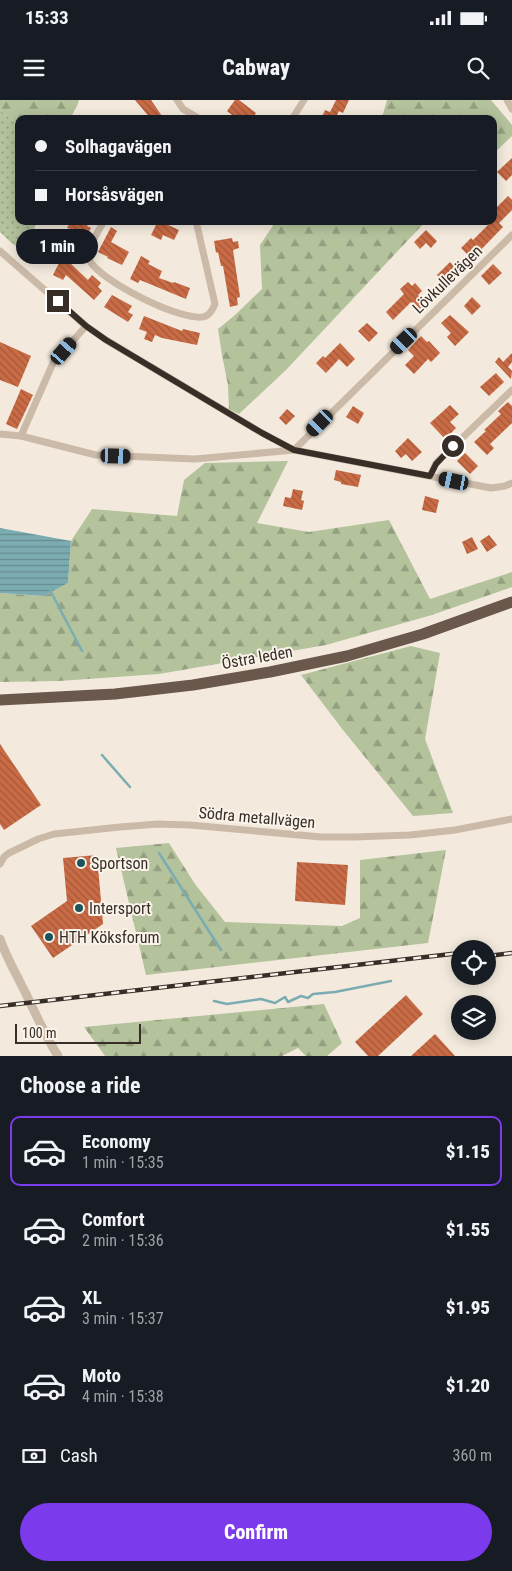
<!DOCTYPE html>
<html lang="en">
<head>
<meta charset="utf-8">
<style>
  :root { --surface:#171b24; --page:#20242c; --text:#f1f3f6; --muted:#9ea1a6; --line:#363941; --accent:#7c3aed }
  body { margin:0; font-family:"Roboto Condensed",sans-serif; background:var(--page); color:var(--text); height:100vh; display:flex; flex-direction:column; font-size:19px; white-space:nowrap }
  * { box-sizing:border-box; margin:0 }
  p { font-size:16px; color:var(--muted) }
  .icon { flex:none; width:28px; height:28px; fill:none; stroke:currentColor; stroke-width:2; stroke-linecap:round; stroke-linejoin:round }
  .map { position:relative; height:956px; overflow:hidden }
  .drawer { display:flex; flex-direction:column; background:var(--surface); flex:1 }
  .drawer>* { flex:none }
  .top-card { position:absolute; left:15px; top:15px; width:482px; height:110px; border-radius:10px; box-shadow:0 2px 12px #0003; display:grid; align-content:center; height:110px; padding:0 20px; background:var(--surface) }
  .buttons { position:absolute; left:451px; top:840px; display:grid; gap:10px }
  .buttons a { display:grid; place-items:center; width:45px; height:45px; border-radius:50%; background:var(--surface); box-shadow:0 2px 12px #0003; font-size:25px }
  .scale { position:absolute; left:15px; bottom:12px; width:126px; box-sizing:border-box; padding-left:5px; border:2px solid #382e28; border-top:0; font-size:14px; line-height:18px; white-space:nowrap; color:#382e28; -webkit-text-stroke:4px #faf3e9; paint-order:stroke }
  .end { position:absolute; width:22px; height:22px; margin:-11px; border:6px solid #382e28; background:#fff; box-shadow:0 0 0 2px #fff }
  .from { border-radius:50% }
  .bubble { position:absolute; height:35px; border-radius:18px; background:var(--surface); box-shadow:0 2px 12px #0003; font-size:16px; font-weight:800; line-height:35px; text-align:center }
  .car { position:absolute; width:15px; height:30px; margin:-15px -8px; border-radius:6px; box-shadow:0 0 4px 1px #0007; background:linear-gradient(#222 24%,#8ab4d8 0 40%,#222 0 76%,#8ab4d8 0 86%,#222 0) }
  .top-card b { display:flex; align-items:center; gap:18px; height:48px; font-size:19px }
  .top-card b+b { border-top:1px solid var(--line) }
  .top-card i { width:12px; height:12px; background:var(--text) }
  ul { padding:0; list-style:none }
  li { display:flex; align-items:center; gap:15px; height:70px; margin:0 10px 8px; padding:0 10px; border:2px solid transparent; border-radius:10px }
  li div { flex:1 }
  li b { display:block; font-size:19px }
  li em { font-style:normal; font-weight:800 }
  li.selected { border-color:var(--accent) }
  li>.icon { width:45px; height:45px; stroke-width:1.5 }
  h2 { padding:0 20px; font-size:22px; line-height:60px }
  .pay { display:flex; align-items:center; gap:12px; height:55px; padding:0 20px; font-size:19px }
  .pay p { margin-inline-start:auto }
  .cta { display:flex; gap:10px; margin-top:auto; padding:10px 20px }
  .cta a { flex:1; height:58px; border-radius:30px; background:var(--accent); color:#fff; font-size:20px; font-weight:800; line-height:58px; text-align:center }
  .status { display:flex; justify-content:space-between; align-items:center; height:35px; padding:0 25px; background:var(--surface); direction:ltr }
  .status svg { height:14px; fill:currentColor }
  header { display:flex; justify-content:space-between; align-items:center; height:65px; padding:0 20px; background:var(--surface); font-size:22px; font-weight:800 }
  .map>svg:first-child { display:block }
  .green { fill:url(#green-dots) }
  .forest { fill:url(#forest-firs) }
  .water { fill:url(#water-rules) }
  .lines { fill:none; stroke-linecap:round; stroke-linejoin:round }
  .stream { stroke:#7bacb1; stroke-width:2.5 }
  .building { fill:url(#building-back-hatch) }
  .minor { stroke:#ccbaa8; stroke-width:7 }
  .tertiary { stroke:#ccbaa8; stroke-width:9 }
  .trunk { stroke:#6a584c; stroke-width:11 }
  .rail-casing { stroke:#382e28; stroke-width:4.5 }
  .rail { stroke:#faf3e9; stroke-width:2.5; stroke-dasharray:8; stroke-linecap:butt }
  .route { stroke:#382e28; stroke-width:6 }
  .poi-dot { fill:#1d545b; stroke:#faf3e9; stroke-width:2 }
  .labels { text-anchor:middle; stroke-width:4; stroke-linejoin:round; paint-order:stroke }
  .street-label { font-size:16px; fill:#382e28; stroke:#faf3e9 }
  .poi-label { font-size:16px; fill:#382e28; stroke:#faf3e9; text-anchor:start }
</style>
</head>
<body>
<div class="status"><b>15:33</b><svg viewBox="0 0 49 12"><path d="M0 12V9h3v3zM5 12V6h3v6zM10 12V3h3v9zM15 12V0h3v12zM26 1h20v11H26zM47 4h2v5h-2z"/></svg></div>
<header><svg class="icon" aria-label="menu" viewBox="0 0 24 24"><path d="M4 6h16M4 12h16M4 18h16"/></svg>Cabway<svg class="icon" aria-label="search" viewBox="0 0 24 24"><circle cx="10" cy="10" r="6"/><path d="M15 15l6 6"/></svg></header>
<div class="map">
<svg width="512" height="956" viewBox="0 0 512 956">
  <defs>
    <pattern id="green-dots" width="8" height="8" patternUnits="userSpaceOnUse" patternTransform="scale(1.25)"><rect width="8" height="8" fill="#b4c39c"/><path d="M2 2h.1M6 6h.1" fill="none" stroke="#939f7f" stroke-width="1.8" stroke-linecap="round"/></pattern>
    <pattern id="forest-firs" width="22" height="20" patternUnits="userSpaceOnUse" patternTransform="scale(1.25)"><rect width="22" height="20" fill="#b4c39c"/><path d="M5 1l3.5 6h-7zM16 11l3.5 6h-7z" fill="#939f7f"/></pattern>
    <pattern id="water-rules" width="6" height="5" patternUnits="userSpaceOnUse" patternTransform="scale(1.25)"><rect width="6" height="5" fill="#7bacb1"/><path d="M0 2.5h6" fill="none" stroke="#668c90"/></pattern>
    <pattern id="building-back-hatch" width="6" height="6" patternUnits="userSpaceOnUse" patternTransform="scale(1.25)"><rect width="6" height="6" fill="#c96b45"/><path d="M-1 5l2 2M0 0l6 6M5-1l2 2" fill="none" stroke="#a4583a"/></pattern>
  </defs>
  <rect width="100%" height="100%" fill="#f3eadd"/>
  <path class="green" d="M0 10 19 26V121H37C35 128 27 148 19 147 13 146 5 136 0 132Z"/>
  <g class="forest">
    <path d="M0 0H79L78 4 70 19H19V26L0 10Z"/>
    <path d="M387 0H491L512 25V36L494 53V19H380L383 14Z"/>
    <path d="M276 121H426L286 270 239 314 229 309 228 285 222 255 218 229 235 215 262 189 260 145Z"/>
    <path d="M288 361 257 423 309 432 389 420 430 499 512 472V487L432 515 326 545 159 574 59 581 0 582V493L44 496 68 483 71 441 92 409 177 416 184 380 205 363Z"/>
    <path d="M411 546 440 553 425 639 453 713 413 716 343 630 301 575Z"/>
    <path d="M169 743 195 784 225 822 342 826 360 818V760L446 750 428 843 146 875 116 748Z"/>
    <path d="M324 904 342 943 327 956H306L298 948 282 956H105L84 927Z"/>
  </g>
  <path class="water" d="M0 428 71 441 68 483 44 496 0 493Z"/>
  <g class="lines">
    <g class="stream">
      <path d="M50 490 82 551"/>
      <path d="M102 655 130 687"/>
      <path d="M159 753 221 850"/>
      <path d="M214 901 227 904 261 899 275 903 285 897 288 902 301 896 308 898 313 894 335 892 391 881"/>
    </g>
  </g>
  <g class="building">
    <path d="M135 0H151L164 19H151Z"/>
    <path d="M235 0H239L256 13 252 19H237L227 11Z"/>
    <path d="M336 0H349L343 13 339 11 337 15 344 19H321L325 10 330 12Z"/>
    <path d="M512 58V75L506 81 497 72Z"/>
    <path d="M508 96 512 100V110L499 123 503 127 472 159 461 148 471 138 473 140 492 121H494V110Z"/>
    <path d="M71 121H90L87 126 91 128 86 137 83 136 80 142 77 141 67 162 71 164 88 180 92 175 101 183 98 187 102 191 94 200 66 175 63 180 53 175 63 155 52 150 57 140 64 144 71 129 67 128Z"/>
    <path d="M158 121H170L168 125 179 130 174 140 163 135 161 140 151 135Z"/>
    <path d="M111 127 117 131 111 142 129 152 122 165 107 158 108 157 98 152Z"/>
    <path d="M426 130 437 141 431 148 426 143 420 149 414 142Z"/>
    <path d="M232 138 233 142 238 141 239 148 233 150 240 197 237 198 238 205 230 207 223 166H221L218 152 216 153 214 141Z"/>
    <path d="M141 156 150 161 148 164 162 171 159 178 173 183 174 182 190 188 186 199 140 180 138 183 130 179Z"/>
    <path d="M450 162 459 171 446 184 437 175Z"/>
    <path d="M493 164 502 173 489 185 481 176Z"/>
    <path d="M408 182 412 186 415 183 422 191 418 195 426 203 419 210 411 202 393 220 386 212 404 194 400 189Z"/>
    <path d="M112 195 132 206 128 212 133 215 128 222 104 207Z"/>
    <path d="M472 197 481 206 472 215 464 206Z"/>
    <path d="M450 215 469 232 455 246 447 237 451 233 441 223Z"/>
    <path d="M144 216 182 231 183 229 200 233 197 245 162 238 155 235 152 242 144 239 147 232 139 229Z"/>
    <path d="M367 223 378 233 369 242 358 231Z"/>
    <path d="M421 236 427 242 429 241 440 253 431 262 428 259 414 274 405 265 414 256 408 250Z"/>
    <path d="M0 242 31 256 18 287 0 280Z"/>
    <path d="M340 243 355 259 347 267 339 259 326 273 316 263 323 256 325 258Z"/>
    <path d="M512 253V262L508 267 512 271 511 279 495 262 499 257 503 262Z"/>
    <path d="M496 273 504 282 489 296 480 287Z"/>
    <path d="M21 289 33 295 17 329 6 324Z"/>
    <path d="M508 302 512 306V323L490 344 494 348 487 355 474 342 486 331 484 330 501 314 498 311Z"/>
    <path d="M450 305 459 314 450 322 456 328 445 339 430 323Z"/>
    <path d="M353 306 364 313 358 324 346 317Z"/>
    <path d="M287 309 295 316 286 325 279 318Z"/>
    <path d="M408 338 422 352 412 361 406 354 401 358 395 351Z"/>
    <path d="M465 353 478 366 470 374 457 361Z"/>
    <path d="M336 370 361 375 358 387 341 384V382L334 380Z"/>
    <path d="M293 389 303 391 301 400 304 401 302 410 283 406 285 397 291 398Z"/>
    <path d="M425 396 439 400 436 413 422 410Z"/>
    <path d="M489 435 497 445 487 452 480 441Z"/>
    <path d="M472 437 478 449 467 454 462 442Z"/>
    <path d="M0 644 41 705 4 730 0 724Z"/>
    <path d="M97 755 103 824 53 858 31 826 67 801 63 758Z"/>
    <path d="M297 762 348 765 345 805 295 801Z"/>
    <path d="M406 895 423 914 378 956H368L355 942Z"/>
    <path d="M435 934 455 956H411Z"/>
  </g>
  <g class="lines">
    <g class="minor">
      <path d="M177 0 183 9 200 19"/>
      <path d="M507 0 512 9"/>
      <path d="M292 19 304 0"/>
      <path d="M104 121C99 130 85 151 89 159 96 179 186 225 206 216 211 214 213 208 215 204L196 121"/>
      <path d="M0 151 86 226 106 240 262 333 294 350 491 388 505 386 512 383"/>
      <path d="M0 334 21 336 96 355 195 359 294 350 512 135"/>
      <path d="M21 336 53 263 86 226"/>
      <path d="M430 376 436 363 512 290"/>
      <path d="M0 764 4 757 9 753 38 739 54 734 120 727 158 724 190 725 321 737H354L410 735 455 730 512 719"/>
    </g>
    <path class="tertiary" d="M0 839C7 859 18 877 27 896 37 917 46 937 58 956"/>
    <path class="trunk" d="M0 600 115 594 193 585 270 572 347 556 423 534 512 502"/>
    <g class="rail-casing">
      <g id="rail">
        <path d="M488 856 512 853"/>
        <path d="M0 906 460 853"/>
      </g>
    </g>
    <use href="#rail" class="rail"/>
  </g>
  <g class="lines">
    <path class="route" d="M58 201 86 226 106 240 262 333 294 350 430 376 436 364 453 346"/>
  </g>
  <g class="poi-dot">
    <circle cx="81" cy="763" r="5"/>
    <circle cx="79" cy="808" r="5"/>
    <circle cx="49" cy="837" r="5"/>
  </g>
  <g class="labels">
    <g class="street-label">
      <text transform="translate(447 179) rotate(-44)" y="6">Lövkullevägen</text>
      <text transform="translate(257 557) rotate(-10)" y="6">Östra leden</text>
      <text transform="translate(257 717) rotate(5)" y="6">Södra metallvägen</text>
    </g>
    <g class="poi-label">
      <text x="91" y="769">Sportson</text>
      <text x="89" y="814">Intersport</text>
      <text x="59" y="843">HTH Köksforum</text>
    </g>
  </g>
</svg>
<div class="buttons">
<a><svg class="icon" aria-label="locate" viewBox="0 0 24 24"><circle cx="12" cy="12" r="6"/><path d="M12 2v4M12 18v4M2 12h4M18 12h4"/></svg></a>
<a><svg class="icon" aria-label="layers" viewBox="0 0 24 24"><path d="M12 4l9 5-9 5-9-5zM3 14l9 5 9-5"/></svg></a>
</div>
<div class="scale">100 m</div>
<i class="end from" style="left:453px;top:346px"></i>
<i class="end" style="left:58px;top:201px"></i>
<div class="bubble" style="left:16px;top:129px;width:82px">1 min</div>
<i class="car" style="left:404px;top:241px;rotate:226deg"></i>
<i class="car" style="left:64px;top:251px;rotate:41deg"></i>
<i class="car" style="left:320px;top:323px;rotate:225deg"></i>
<i class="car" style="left:116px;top:356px;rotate:92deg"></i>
<i class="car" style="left:454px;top:381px;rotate:282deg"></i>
<div class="top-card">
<b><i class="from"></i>Solhagavägen</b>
<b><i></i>Horsåsvägen</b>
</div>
</div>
<section class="drawer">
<h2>Choose a ride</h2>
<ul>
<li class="selected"><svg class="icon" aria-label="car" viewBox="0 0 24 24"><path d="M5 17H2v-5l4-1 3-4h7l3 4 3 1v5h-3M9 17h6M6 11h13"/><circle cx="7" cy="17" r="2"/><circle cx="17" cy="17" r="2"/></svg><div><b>Economy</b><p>1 min · 15:35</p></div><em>$1.15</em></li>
<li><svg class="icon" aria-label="car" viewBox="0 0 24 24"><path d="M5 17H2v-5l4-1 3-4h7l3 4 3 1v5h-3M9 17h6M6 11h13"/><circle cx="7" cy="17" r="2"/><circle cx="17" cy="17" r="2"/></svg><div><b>Comfort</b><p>2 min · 15:36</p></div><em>$1.55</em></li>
<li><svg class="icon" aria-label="car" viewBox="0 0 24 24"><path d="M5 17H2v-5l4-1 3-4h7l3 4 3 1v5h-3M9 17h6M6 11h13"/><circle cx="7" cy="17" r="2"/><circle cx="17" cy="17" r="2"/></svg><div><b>XL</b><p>3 min · 15:37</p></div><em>$1.95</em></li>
<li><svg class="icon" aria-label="car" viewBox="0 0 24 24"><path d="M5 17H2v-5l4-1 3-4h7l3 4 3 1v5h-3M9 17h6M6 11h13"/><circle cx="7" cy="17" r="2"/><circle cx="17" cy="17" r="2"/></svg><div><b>Moto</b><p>4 min · 15:38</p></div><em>$1.20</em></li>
</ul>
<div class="pay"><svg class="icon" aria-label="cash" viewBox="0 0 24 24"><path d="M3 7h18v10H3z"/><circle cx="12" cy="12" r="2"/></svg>Cash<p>360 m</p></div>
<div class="cta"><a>Confirm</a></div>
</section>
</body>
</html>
